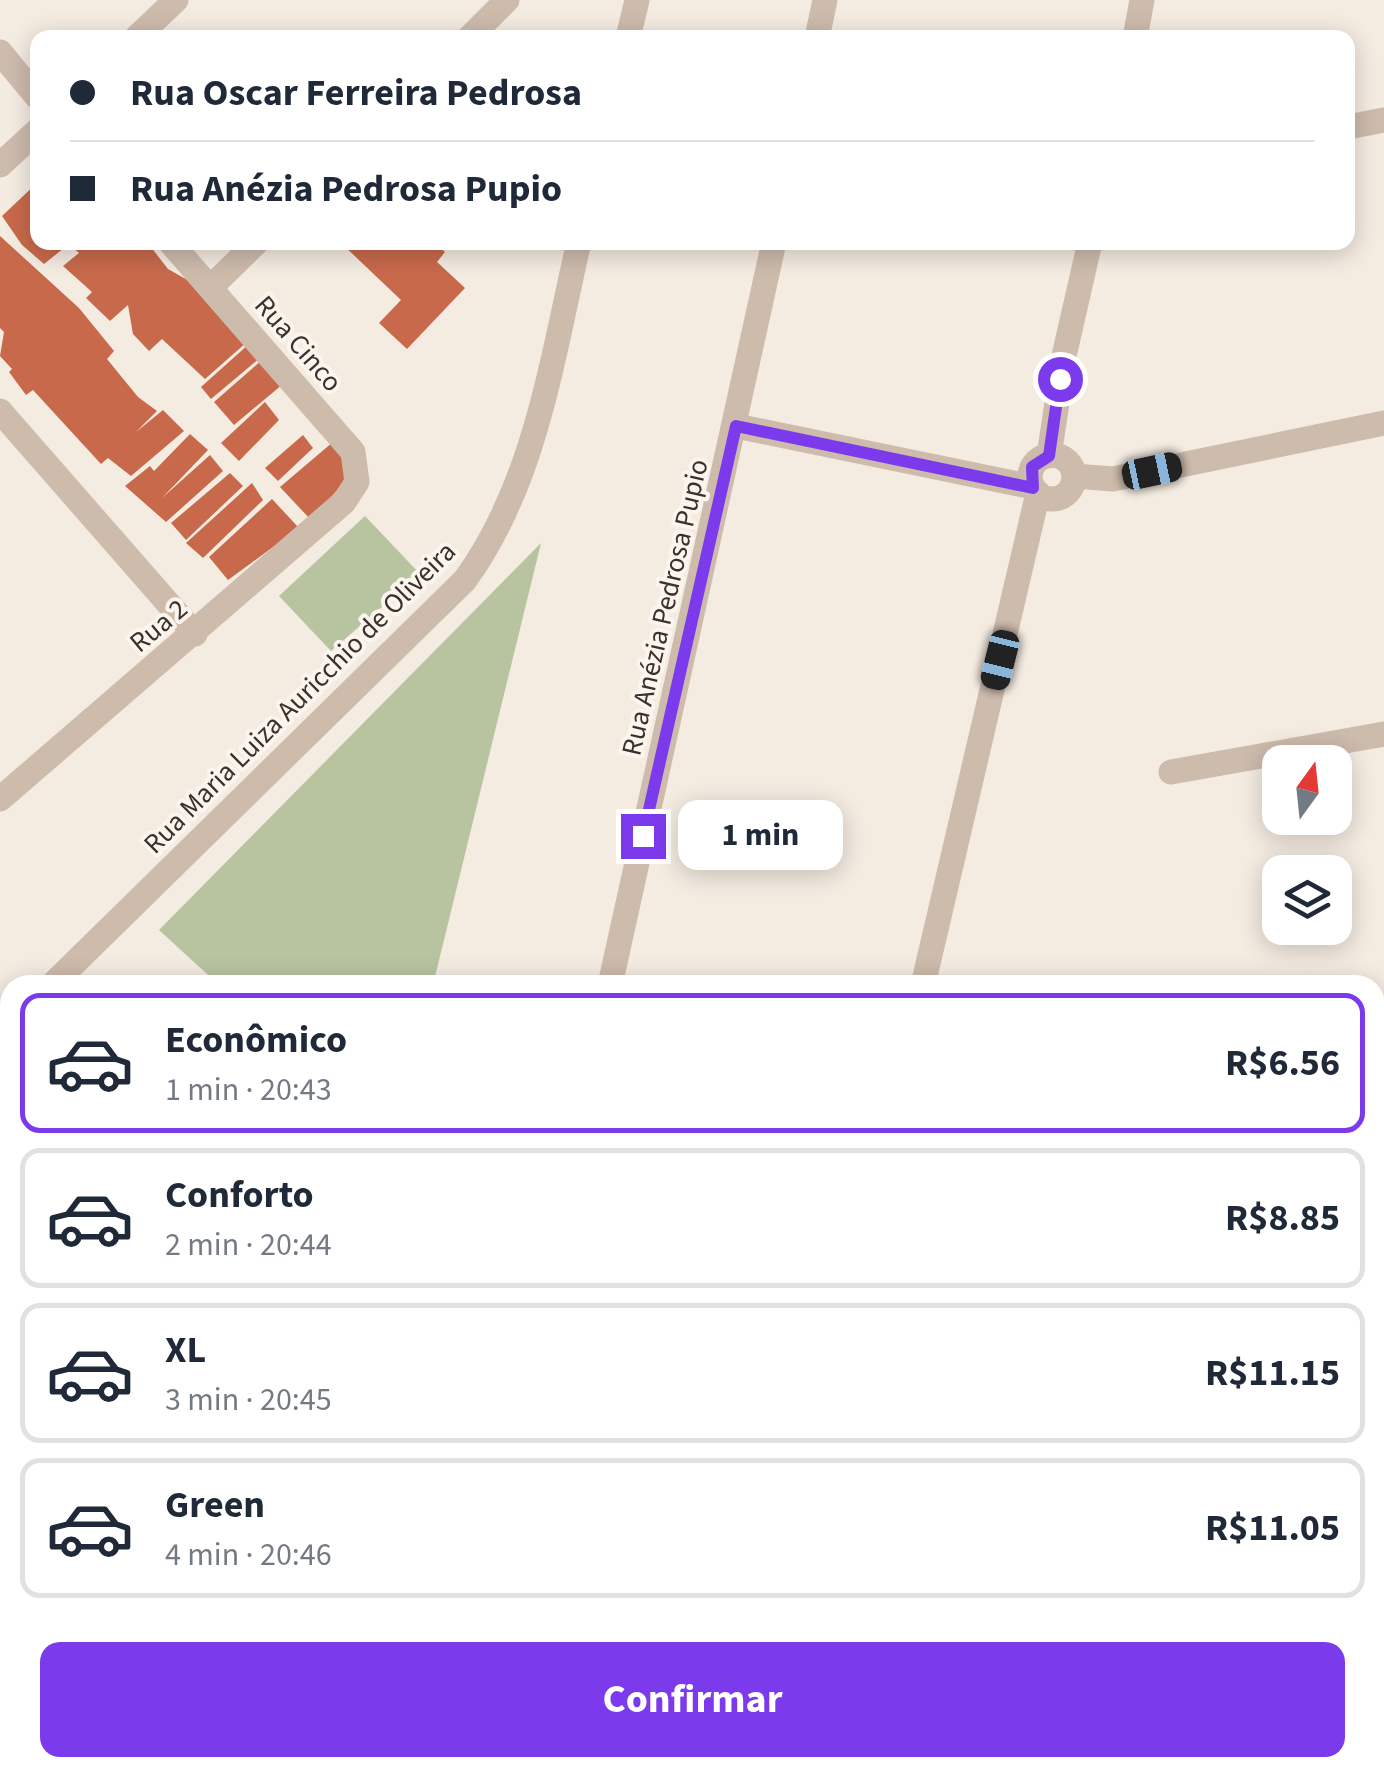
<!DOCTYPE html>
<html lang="pt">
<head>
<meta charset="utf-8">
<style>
  :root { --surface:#fff; --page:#f2f2f3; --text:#1f2937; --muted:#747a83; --line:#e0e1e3; --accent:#7c3aed }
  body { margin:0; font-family:"Source Sans 3",sans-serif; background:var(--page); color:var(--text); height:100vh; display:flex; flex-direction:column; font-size:38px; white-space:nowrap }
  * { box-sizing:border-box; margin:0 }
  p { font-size:32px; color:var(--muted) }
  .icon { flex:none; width:55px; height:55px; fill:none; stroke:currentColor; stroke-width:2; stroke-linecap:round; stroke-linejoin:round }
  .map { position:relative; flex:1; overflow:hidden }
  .drawer { position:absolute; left:0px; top:975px; width:1385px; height:802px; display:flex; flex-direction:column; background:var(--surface); border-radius:30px 30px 0 0; box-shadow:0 5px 25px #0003 }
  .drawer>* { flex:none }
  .banner { position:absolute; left:30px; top:30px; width:1325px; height:220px; border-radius:20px; box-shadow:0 5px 25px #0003; display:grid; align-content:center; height:220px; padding:0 40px; background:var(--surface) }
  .needle { width:65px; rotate:15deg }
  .controls { position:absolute; left:1262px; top:745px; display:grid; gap:20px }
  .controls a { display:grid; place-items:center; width:90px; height:90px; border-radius:20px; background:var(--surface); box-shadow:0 5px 25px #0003; font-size:50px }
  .end { position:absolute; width:45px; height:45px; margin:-22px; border:12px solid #7c3aed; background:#fff; box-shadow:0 0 0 5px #fff }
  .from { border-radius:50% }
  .bubble { position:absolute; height:70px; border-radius:20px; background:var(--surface); box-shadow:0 5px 25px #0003; font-size:32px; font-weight:700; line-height:70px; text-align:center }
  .car { position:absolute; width:30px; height:60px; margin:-30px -15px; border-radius:12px; box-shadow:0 0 8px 2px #0007; background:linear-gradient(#222 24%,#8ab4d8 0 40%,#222 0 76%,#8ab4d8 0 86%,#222 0) }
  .banner b { display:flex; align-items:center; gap:35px; height:95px; font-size:38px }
  .banner b+b { border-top:2px solid var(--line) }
  .banner i { width:25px; height:25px; background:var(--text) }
  ul { padding:18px 0 0; list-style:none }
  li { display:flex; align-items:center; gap:30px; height:140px; margin:0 20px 15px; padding:0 20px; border:5px solid var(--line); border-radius:20px }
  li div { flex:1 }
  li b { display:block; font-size:38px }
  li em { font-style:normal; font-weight:700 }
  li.selected { border-color:var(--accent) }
  li>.icon { width:90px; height:90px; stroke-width:1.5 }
  .cta { display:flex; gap:20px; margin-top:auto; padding:20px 40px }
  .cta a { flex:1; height:115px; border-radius:20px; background:var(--accent); color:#fff; font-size:40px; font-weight:700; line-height:115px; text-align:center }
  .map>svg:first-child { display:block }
  .green { fill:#b8c4a0 }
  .building { fill:#c8694b }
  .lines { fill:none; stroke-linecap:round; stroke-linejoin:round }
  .minor { stroke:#cdbbac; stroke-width:25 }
  .route { stroke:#7c3aed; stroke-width:12 }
  .labels { text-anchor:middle; stroke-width:8; stroke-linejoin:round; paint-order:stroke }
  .street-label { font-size:28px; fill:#3b302b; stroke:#fbf5ee }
</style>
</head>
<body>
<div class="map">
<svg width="1384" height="1777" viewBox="0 0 1384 1777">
  <rect width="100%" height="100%" fill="#f4ebe1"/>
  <g class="green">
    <path d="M365 516 420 574 331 651 279 596Z"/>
    <path d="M541 543 433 985H219L159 930Z"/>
  </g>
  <g class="building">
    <path d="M38 182V242H147L168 269 191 282 247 342 205 379 162 339 149 351 133 334 128 305 110 321 86 298 92 292 63 266 79 253 69 244 44 264 22 245 2 216Z"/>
    <path d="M0 236 79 308 114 351 107 359 138 397 157 411 136 432 163 410 184 431 131 476 108 458 101 464 33 390 26 395 9 372 12 369 0 356 4 332 0 328Z"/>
    <path d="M340 242H445L440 248 445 252 437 262 465 288 407 349 379 323 401 300Z"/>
    <path d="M250 343 261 357 211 399 201 387Z"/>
    <path d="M263 359 283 384 234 425 214 402Z"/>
    <path d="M265 402 279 420 239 461 221 443Z"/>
    <path d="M190 434 208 450 162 498 210 455 223 471 166 522 125 486 150 466 154 471Z"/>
    <path d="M303 435 313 448 278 481 265 468Z"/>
    <path d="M333 442 355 470 311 520 280 487Z"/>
    <path d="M230 473 243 486 186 540 171 523Z"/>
    <path d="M252 483 263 500 203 558 186 543Z"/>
    <path d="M272 499 299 528 228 580 209 557Z"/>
  </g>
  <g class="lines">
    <g class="minor">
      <path d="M136 38 176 0"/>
      <path d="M469 38 507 0"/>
      <path d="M628 38 637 0"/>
      <path d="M817 38 825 0"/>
      <path d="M1135 38 1142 0"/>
      <path d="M0 52 38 98"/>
      <path d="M1348 127 1384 120"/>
      <path d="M0 165 38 130"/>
      <path d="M211 287 257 242"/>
      <path d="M0 411 195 634"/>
      <path d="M736 426 1033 487"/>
      <circle cx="1052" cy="477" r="22"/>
      <path d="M1049 456 1064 356 1090 242"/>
      <path d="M1074 476 1113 479 1384 423"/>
      <path d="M1171 772 1384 734"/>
      <path d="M0 799 344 502 357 482 353 452 170 242"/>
      <path d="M52 985 465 580C536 482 552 358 579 242"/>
      <path d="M610 985 774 242"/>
      <path d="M923 985 1038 493"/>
      <path d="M1375 1032 1384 1030"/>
      <path d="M0 1036 10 1026"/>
      <path d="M0 1050 10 1058"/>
      <path d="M0 1429 10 1437"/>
    </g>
  </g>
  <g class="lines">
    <path class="route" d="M643 836 736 426 1033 488 1032 467 1049 456 1060 379"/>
  </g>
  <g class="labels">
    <g class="street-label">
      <text transform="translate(299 343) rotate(49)" y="10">Rua Cinco</text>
      <text transform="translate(664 607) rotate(-77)" y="10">Rua Anézia Pedrosa Pupio</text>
      <text transform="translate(158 625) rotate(-40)" y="10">Rua 2</text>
      <text transform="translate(299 697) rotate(-45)" y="10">Rua Maria Luiza Auricchio de Oliveira</text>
    </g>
  </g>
</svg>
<div class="controls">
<a><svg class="needle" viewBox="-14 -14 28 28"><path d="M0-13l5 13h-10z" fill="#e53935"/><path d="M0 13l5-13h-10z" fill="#747a83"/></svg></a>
<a><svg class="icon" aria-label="layers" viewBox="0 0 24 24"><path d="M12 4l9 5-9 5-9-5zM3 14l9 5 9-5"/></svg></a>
</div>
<i class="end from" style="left:1060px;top:379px"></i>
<i class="end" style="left:643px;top:836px"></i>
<div class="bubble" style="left:678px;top:800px;width:165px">1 min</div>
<i class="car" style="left:1152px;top:471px;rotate:78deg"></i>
<i class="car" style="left:1000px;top:660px;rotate:194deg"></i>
<div class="banner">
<b><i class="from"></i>Rua Oscar Ferreira Pedrosa</b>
<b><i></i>Rua Anézia Pedrosa Pupio</b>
</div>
<section class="drawer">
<ul>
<li class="selected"><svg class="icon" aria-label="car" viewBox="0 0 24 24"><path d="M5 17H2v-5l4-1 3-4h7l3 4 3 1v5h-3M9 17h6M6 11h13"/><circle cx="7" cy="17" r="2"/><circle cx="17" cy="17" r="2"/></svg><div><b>Econômico</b><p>1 min · 20:43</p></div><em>R$6.56</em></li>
<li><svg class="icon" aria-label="car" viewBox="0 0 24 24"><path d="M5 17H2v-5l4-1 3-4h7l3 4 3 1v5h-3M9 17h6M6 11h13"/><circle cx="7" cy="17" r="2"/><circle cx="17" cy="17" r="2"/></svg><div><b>Conforto</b><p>2 min · 20:44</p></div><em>R$8.85</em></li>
<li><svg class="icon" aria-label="car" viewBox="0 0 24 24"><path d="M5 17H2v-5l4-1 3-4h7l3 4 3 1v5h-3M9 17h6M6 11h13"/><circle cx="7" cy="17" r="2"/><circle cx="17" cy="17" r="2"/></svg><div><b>XL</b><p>3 min · 20:45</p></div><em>R$11.15</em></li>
<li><svg class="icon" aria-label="car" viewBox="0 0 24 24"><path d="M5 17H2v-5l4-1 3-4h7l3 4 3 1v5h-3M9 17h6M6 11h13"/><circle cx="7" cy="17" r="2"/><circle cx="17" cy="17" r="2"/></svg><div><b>Green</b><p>4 min · 20:46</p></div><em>R$11.05</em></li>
</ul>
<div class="cta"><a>Confirmar</a></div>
</section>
</div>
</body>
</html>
